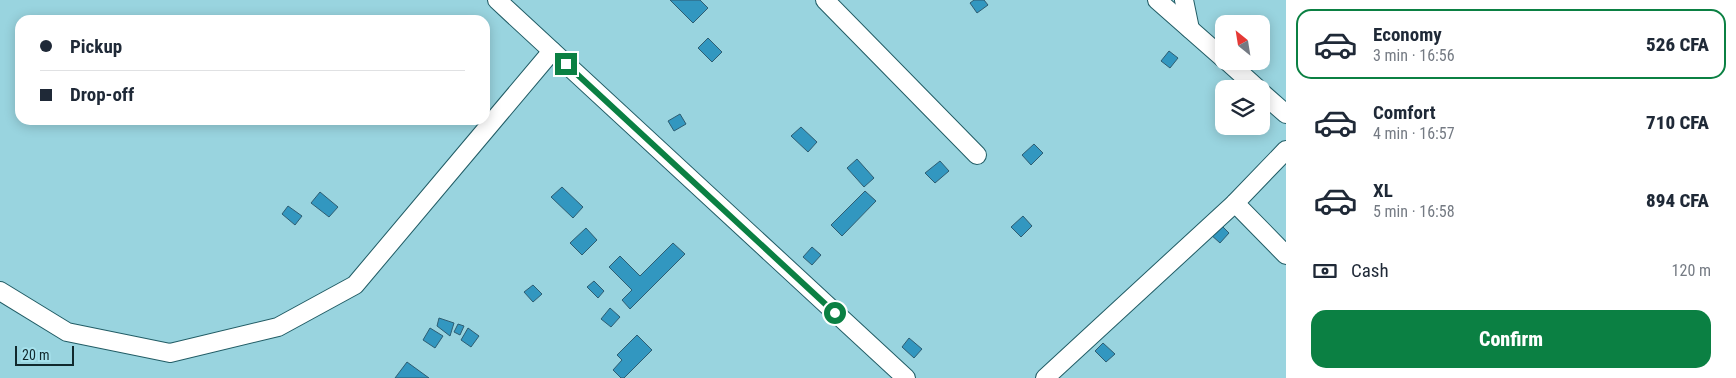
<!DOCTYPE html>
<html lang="en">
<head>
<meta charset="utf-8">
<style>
  :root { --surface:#fff; --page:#f2f2f3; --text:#1f2937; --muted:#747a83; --line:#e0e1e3; --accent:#0b8043 }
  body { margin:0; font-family:"Roboto Condensed",sans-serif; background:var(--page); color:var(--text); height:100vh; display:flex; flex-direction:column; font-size:19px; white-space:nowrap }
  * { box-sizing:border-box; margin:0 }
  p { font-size:16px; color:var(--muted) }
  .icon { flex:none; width:28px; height:28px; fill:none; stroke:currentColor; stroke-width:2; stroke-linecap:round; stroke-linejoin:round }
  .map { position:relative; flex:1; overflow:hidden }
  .details { display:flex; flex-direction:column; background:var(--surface); width:450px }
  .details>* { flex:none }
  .banner { position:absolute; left:15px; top:15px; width:475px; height:110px; border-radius:15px; box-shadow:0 2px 12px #0003; display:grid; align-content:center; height:110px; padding:0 25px; background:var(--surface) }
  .needle { width:32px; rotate:330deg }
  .buttons { position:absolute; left:1215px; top:15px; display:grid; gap:10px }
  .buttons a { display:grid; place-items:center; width:55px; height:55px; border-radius:10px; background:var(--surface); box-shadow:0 2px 12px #0003; font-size:25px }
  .scale { position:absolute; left:15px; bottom:12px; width:59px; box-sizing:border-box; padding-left:5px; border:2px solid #11292d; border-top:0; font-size:14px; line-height:18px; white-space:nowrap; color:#11292d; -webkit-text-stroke:4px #a6e1ec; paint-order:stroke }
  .end { position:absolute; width:22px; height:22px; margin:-11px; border:6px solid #0b8043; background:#fff; box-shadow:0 0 0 2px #fff }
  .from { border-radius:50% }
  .banner b { display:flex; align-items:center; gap:18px; height:48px; font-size:19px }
  .banner b+b { border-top:1px solid var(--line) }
  .banner i { width:12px; height:12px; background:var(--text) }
  ul { padding:9px 0 0; list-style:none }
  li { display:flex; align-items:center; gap:15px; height:70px; margin:0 10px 8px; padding:0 15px; border:2px solid transparent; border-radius:15px }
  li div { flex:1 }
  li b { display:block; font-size:19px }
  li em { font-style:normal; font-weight:800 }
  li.current { border-color:var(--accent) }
  li>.icon { width:45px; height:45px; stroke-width:1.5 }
  .pay { display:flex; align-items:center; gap:12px; height:55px; padding:0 25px; font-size:19px }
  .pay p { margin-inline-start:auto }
  .action { display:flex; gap:10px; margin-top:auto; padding:10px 25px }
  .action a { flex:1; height:58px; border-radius:15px; background:var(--accent); color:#fff; font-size:20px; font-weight:800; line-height:58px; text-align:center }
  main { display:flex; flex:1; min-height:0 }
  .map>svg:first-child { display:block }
  .building { fill:#3297c0; stroke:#2e5d72 }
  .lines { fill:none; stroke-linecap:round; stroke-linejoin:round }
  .street-casing { stroke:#215c65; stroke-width:20 }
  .street { stroke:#fff; stroke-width:18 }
  .route { stroke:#0b8043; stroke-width:6 }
</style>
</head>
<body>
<main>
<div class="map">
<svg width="1286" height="378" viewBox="0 0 1286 378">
  <rect width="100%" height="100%" fill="#99d4df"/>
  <g class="building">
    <path d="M670 0H700L708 8 693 23Z"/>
    <path d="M974 0H984L988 5 977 13 970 3Z"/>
    <path d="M708 38 722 52 712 62 698 48Z"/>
    <path d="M1169 51 1178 58 1170 68 1161 61Z"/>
    <path d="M680 114 686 124 674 131 668 121Z"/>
    <path d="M801 127 817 142 808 152 791 136Z"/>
    <path d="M1034 144 1043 153 1031 165 1022 155Z"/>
    <path d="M857 159 874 178 864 187 847 168Z"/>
    <path d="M940 161 949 171 935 183 925 173Z"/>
    <path d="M562 187 583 207 573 218 551 197Z"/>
    <path d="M865 191 876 201 842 236 831 225Z"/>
    <path d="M320 192 338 207 329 217 311 203Z"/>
    <path d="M288 206 302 216 295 225 282 214Z"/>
    <path d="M1023 216 1032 226 1021 237 1011 227Z"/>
    <path d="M1220 224 1229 233 1220 243 1210 234Z"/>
    <path d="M586 228 597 240 582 255 570 243Z"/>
    <path d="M673 243 685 254 630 309 622 300 632 290 609 267 620 256 640 276Z"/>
    <path d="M812 247 821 255 812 265 803 257Z"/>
    <path d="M594 281 604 291 598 298 587 287Z"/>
    <path d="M533 285 542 294 533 302 524 292Z"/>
    <path d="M610 308 620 317 611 327 601 319Z"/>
    <path d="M439 318 454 323 450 336 437 326Z"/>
    <path d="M458 324 464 326 460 335 454 332Z"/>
    <path d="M430 328 443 336 435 348 423 340Z"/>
    <path d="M468 328 479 336 471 347 461 340Z"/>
    <path d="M637 335 652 350 624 378H621L613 370 622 360 617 355Z"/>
    <path d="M909 338 922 349 914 358 902 347Z"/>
    <path d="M1103 343 1115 354 1106 362 1095 351Z"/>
    <path d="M407 362 429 378H395Z"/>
  </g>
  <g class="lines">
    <g class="street-casing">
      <g id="street">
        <path d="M497 0 906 378"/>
        <path d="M825 0 977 155"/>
        <path d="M1157 0 1224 59"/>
        <path d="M1184 0 1190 29"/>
        <path d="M1227 61 1258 89"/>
        <path d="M1261 92 1286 114"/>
        <path d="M1235 203 1286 255"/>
        <path d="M0 291 67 332 170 353 278 327 355 285 552 51"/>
        <path d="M1045 378 1235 203 1286 150"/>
      </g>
    </g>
    <use href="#street" class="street"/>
  </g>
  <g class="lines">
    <path class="route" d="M566 64 835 313"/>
  </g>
</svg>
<div class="buttons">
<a><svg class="needle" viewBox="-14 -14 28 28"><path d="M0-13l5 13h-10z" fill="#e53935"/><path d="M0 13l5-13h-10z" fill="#747a83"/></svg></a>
<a><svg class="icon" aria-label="layers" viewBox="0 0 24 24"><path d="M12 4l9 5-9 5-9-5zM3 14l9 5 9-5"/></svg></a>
</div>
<div class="scale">20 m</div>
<i class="end from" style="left:835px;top:313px"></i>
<i class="end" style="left:566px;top:64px"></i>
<div class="banner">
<b><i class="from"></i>Pickup</b>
<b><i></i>Drop-off</b>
</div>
</div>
<section class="details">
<ul>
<li class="current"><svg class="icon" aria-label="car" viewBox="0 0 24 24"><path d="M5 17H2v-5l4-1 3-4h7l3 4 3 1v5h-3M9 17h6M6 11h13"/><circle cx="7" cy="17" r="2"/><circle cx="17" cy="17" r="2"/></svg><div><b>Economy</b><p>3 min · 16:56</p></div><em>526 CFA</em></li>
<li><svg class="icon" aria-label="car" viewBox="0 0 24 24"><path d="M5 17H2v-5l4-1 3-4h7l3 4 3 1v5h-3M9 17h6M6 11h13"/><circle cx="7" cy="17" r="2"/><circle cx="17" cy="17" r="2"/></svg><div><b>Comfort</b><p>4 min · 16:57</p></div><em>710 CFA</em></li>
<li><svg class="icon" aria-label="car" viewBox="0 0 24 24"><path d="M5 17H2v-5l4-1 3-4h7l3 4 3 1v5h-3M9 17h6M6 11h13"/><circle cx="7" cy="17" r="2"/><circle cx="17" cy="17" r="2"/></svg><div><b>XL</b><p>5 min · 16:58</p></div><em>894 CFA</em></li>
</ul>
<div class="pay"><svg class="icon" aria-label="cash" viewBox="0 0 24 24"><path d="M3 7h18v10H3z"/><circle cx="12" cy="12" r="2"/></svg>Cash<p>120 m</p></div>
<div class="action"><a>Confirm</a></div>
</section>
</main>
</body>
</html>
